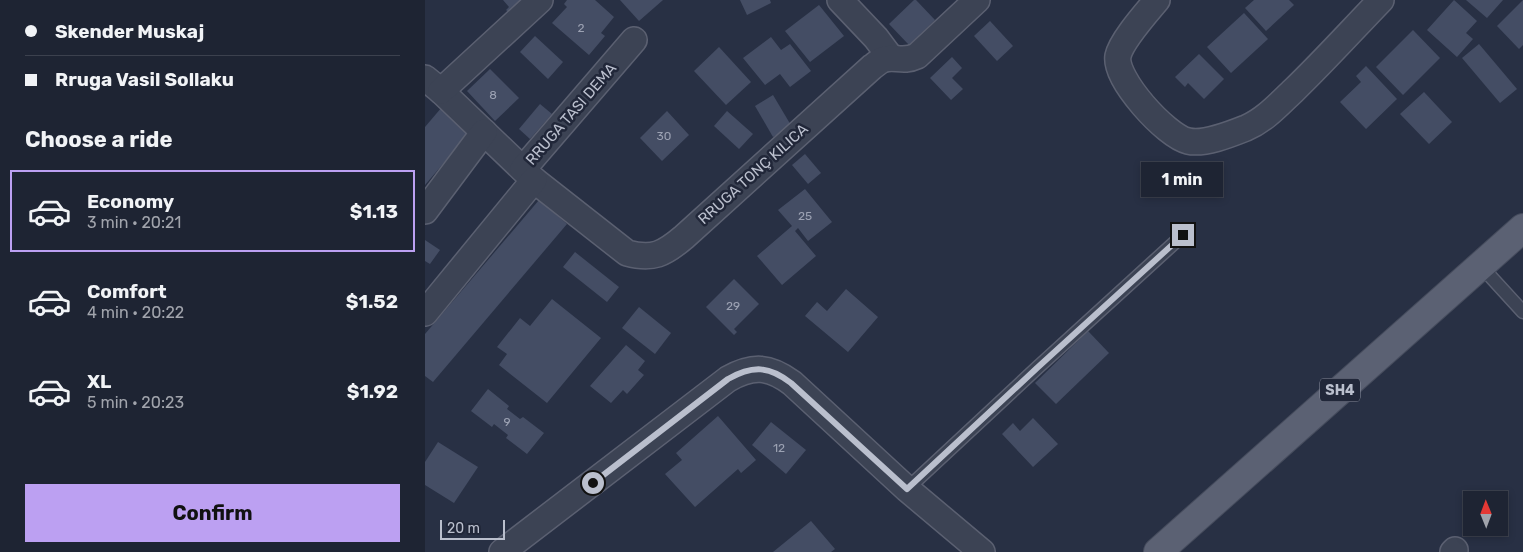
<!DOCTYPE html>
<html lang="en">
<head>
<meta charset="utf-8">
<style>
  :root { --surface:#1e2433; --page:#262c3b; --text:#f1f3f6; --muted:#a1a4ac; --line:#3c414e; --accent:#bca0f2 }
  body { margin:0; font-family:Rubik,sans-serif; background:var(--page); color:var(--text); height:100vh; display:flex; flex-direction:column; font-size:19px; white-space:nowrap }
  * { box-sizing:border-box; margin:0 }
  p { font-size:16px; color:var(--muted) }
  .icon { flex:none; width:28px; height:28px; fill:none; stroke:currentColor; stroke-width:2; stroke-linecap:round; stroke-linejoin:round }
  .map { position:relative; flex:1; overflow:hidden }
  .panel { display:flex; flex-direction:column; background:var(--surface); width:425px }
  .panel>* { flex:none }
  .top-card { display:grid; align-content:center; height:110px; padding:0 25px; background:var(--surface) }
  .needle { width:32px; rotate:359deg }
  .buttons { position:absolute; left:1038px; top:491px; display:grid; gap:10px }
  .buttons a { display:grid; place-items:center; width:45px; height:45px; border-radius:0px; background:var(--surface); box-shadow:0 2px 8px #0003,0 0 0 1px var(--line); font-size:25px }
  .scale { position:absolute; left:15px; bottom:12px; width:65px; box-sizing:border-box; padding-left:5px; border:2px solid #babfcd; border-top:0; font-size:14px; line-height:18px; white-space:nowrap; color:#babfcd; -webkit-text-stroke:4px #212739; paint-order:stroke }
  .end { position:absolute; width:22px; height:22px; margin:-11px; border:6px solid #babfcd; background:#111; box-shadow:0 0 0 2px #111 }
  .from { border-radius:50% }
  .bubble { position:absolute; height:35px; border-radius:0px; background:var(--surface); box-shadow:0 2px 8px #0003,0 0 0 1px var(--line); font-size:16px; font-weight:700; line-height:35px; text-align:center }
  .top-card b { display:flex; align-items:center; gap:18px; height:48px; font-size:19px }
  .top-card b+b { border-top:1px solid var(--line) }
  .top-card i { width:12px; height:12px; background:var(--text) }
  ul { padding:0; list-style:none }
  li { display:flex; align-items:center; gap:15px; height:82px; margin:0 10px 8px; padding:0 15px; border:2px solid transparent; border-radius:0px }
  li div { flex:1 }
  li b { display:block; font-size:19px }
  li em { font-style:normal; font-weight:700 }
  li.active { border-color:var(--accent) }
  li>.icon { width:45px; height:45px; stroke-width:1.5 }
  h2 { padding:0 25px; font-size:22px; line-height:60px }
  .cta { display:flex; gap:10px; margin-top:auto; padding:10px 25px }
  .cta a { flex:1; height:58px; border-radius:0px; background:var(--accent); color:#111; font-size:20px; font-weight:700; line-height:58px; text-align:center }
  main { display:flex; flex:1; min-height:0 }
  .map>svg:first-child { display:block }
  .building { fill:#444d64 }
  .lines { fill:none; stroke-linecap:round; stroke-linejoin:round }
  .service-casing { stroke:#5b6071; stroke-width:15 }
  .minor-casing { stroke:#5b6071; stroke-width:28 }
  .primary-casing { stroke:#464c5d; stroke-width:30 }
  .service { stroke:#3c4354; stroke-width:12 }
  .minor { stroke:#3c4354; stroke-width:25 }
  .primary { stroke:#5b6173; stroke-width:28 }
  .route { stroke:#babfcd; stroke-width:6 }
  .labels { text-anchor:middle; stroke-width:5; stroke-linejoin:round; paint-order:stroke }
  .number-label { font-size:12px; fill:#9ca2b3 }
  .shield { fill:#212739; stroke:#8c91a1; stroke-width:1 }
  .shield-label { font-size:14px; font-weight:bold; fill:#babfcd }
  .street-label { font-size:15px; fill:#babfcd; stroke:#212739 }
</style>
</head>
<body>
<main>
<section class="panel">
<div class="top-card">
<b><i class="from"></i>Skender Muskaj</b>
<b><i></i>Rruga Vasil Sollaku</b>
</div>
<h2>Choose a ride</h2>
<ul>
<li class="active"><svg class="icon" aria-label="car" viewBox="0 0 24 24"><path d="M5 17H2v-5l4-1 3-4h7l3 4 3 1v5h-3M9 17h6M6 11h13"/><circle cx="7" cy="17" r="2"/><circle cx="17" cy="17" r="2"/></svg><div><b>Economy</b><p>3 min · 20:21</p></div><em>$1.13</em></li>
<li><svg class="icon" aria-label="car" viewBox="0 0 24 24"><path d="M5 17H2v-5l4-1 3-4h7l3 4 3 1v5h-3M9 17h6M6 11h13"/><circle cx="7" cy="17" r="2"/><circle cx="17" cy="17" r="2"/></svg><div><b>Comfort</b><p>4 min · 20:22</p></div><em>$1.52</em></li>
<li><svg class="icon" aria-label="car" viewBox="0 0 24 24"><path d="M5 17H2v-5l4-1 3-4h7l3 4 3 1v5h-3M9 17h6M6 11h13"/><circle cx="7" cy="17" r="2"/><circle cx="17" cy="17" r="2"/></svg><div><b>XL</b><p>5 min · 20:23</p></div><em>$1.92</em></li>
</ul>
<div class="cta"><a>Confirm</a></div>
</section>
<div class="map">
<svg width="1098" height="552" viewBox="0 0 1098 552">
  <rect width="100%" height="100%" fill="#283044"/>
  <g class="building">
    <path d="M78 0H101L86 14 81 10 84 7Z"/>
    <path d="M142 0H170L189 17 176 33 180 36 164 55 127 23 142 7 139 4Z"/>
    <path d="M195 0H238L214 21Z"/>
    <path d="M315 0H345L346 3 322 15Z"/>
    <path d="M489 0H491L510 20 484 45 464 24Z"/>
    <path d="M829 0H864L869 5 841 31 820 8Z"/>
    <path d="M1029 0 1052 21 1041 33 1048 39 1032 57 1002 30Z"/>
    <path d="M1041 0H1078L1062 18Z"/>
    <path d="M1098 0V45L1094 49 1072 26Z"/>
    <path d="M394 5 419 36 385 62 360 31Z"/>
    <path d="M819 13 843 39 806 73 782 47Z"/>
    <path d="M565 21 588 46 572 61 549 36Z"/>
    <path d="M988 30 1015 58 978 95 951 67Z"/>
    <path d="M110 36 138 62 123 79 95 52Z"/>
    <path d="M346 37 356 50 365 44 386 71 365 87 355 74 340 85 318 58Z"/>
    <path d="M1054 44 1092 89 1075 103 1037 58Z"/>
    <path d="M294 47 326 82 301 105 269 71Z"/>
    <path d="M774 54 799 79 779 99 763 83 760 87 750 77Z"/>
    <path d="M527 57 537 68 527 78 538 89 526 100 505 78Z"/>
    <path d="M941 66 972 99 941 129 915 102 936 82 931 76Z"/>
    <path d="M65 69 94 98 70 121 42 91Z"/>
    <path d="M999 92 1027 122 1004 144 975 114Z"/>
    <path d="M348 95 367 127 348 137 330 106Z"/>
    <path d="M115 104 127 114 105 139 94 129Z"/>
    <path d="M17 107 46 131 0 185V127Z"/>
    <path d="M242 111 264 135 237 161 215 138Z"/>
    <path d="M302 111 328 134 314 149 289 126Z"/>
    <path d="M380 154 396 173 383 184 367 165Z"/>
    <path d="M380 189 407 222 383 241 373 228 370 231 391 256 357 285 332 256 367 226 353 210Z"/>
    <path d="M114 200 142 224 8 382 0 376V334Z"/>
    <path d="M0 240 15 250 5 264 0 261Z"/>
    <path d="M150 252 194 287 182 302 138 267Z"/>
    <path d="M309 279 334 304 309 329 312 332 309 335 281 307Z"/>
    <path d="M421 289 453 317 423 352 380 316 392 302 402 311Z"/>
    <path d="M127 299 176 338 122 403 74 365 82 354 72 347 95 318 105 326Z"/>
    <path d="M214 307 246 333 230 354 197 328Z"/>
    <path d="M663 331 684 353 631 404 610 383Z"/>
    <path d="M201 345 220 361 213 370 219 375 202 394 198 390 186 403 165 386Z"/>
    <path d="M63 389 84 406 82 409 95 419 98 417 119 433 102 454 81 438 83 435 69 424 67 427 46 411Z"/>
    <path d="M293 416 331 460 316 473 313 469 270 507 240 474 257 460 251 453Z"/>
    <path d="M608 418 633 444 608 467 577 434 588 423 595 431Z"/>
    <path d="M346 422 381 450 361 474 327 445Z"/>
    <path d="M13 442 53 467 29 503 0 485V462Z"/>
    <path d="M386 521 410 549 406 552H348Z"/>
  </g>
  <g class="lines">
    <g class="service-casing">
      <g id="service">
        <path d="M1055 265 1098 312"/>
        <path d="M482 489 612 368 758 235"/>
      </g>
    </g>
    <g class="minor-casing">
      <g id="minor">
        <path d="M415 0 451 38 466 58"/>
        <path d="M732 0C722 12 696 41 693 56 689 79 741 136 763 141 779 145 806 134 821 128 840 120 854 104 869 90 899 61 927 30 956 0"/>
        <path d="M0 78 16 91 109 180 202 253C228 260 239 254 259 237L447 67C450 65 453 62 457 60 469 55 477 63 492 56L552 0"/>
        <path d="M16 91 115 0"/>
        <path d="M98 169 209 40"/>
        <path d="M0 211 59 132"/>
        <path d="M0 313 109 180"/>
        <path d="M77 552 303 379C328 365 344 366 367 383L482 489 557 552"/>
        <path d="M1028 552 1030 550"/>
      </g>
    </g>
    <g class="primary-casing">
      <path id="primary" d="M733 552 1098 228"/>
    </g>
    <use href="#service" class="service"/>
    <use href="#minor" class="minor"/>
    <use href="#primary" class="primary"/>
  </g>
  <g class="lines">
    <path class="route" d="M168 483 303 379C328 365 344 366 366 383L482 489 612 368 758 235"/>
  </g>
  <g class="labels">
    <g class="number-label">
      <text x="156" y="32">2</text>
      <text x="68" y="99">8</text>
      <text x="239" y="140">30</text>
      <text x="380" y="220">25</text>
      <text x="308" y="310">29</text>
      <text x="82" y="426">9</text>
      <text x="354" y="452">12</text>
    </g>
    <rect class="shield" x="895" y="378.5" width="40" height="23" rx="4"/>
    <g class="shield-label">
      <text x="915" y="395">SH4</text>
    </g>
    <g class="street-label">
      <text transform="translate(146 114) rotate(-49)" y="5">RRUGA TASI DEMA</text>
      <text transform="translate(328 174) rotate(-42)" y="5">RRUGA TONÇ KILICA</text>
    </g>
  </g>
</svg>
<div class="buttons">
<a><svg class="needle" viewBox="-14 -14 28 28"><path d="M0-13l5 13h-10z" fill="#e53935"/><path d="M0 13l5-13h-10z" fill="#a1a4ac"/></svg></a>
</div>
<div class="scale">20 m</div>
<i class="end from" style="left:168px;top:483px"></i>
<i class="end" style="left:758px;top:235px"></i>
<div class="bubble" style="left:716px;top:162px;width:82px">1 min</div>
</div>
</main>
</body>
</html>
